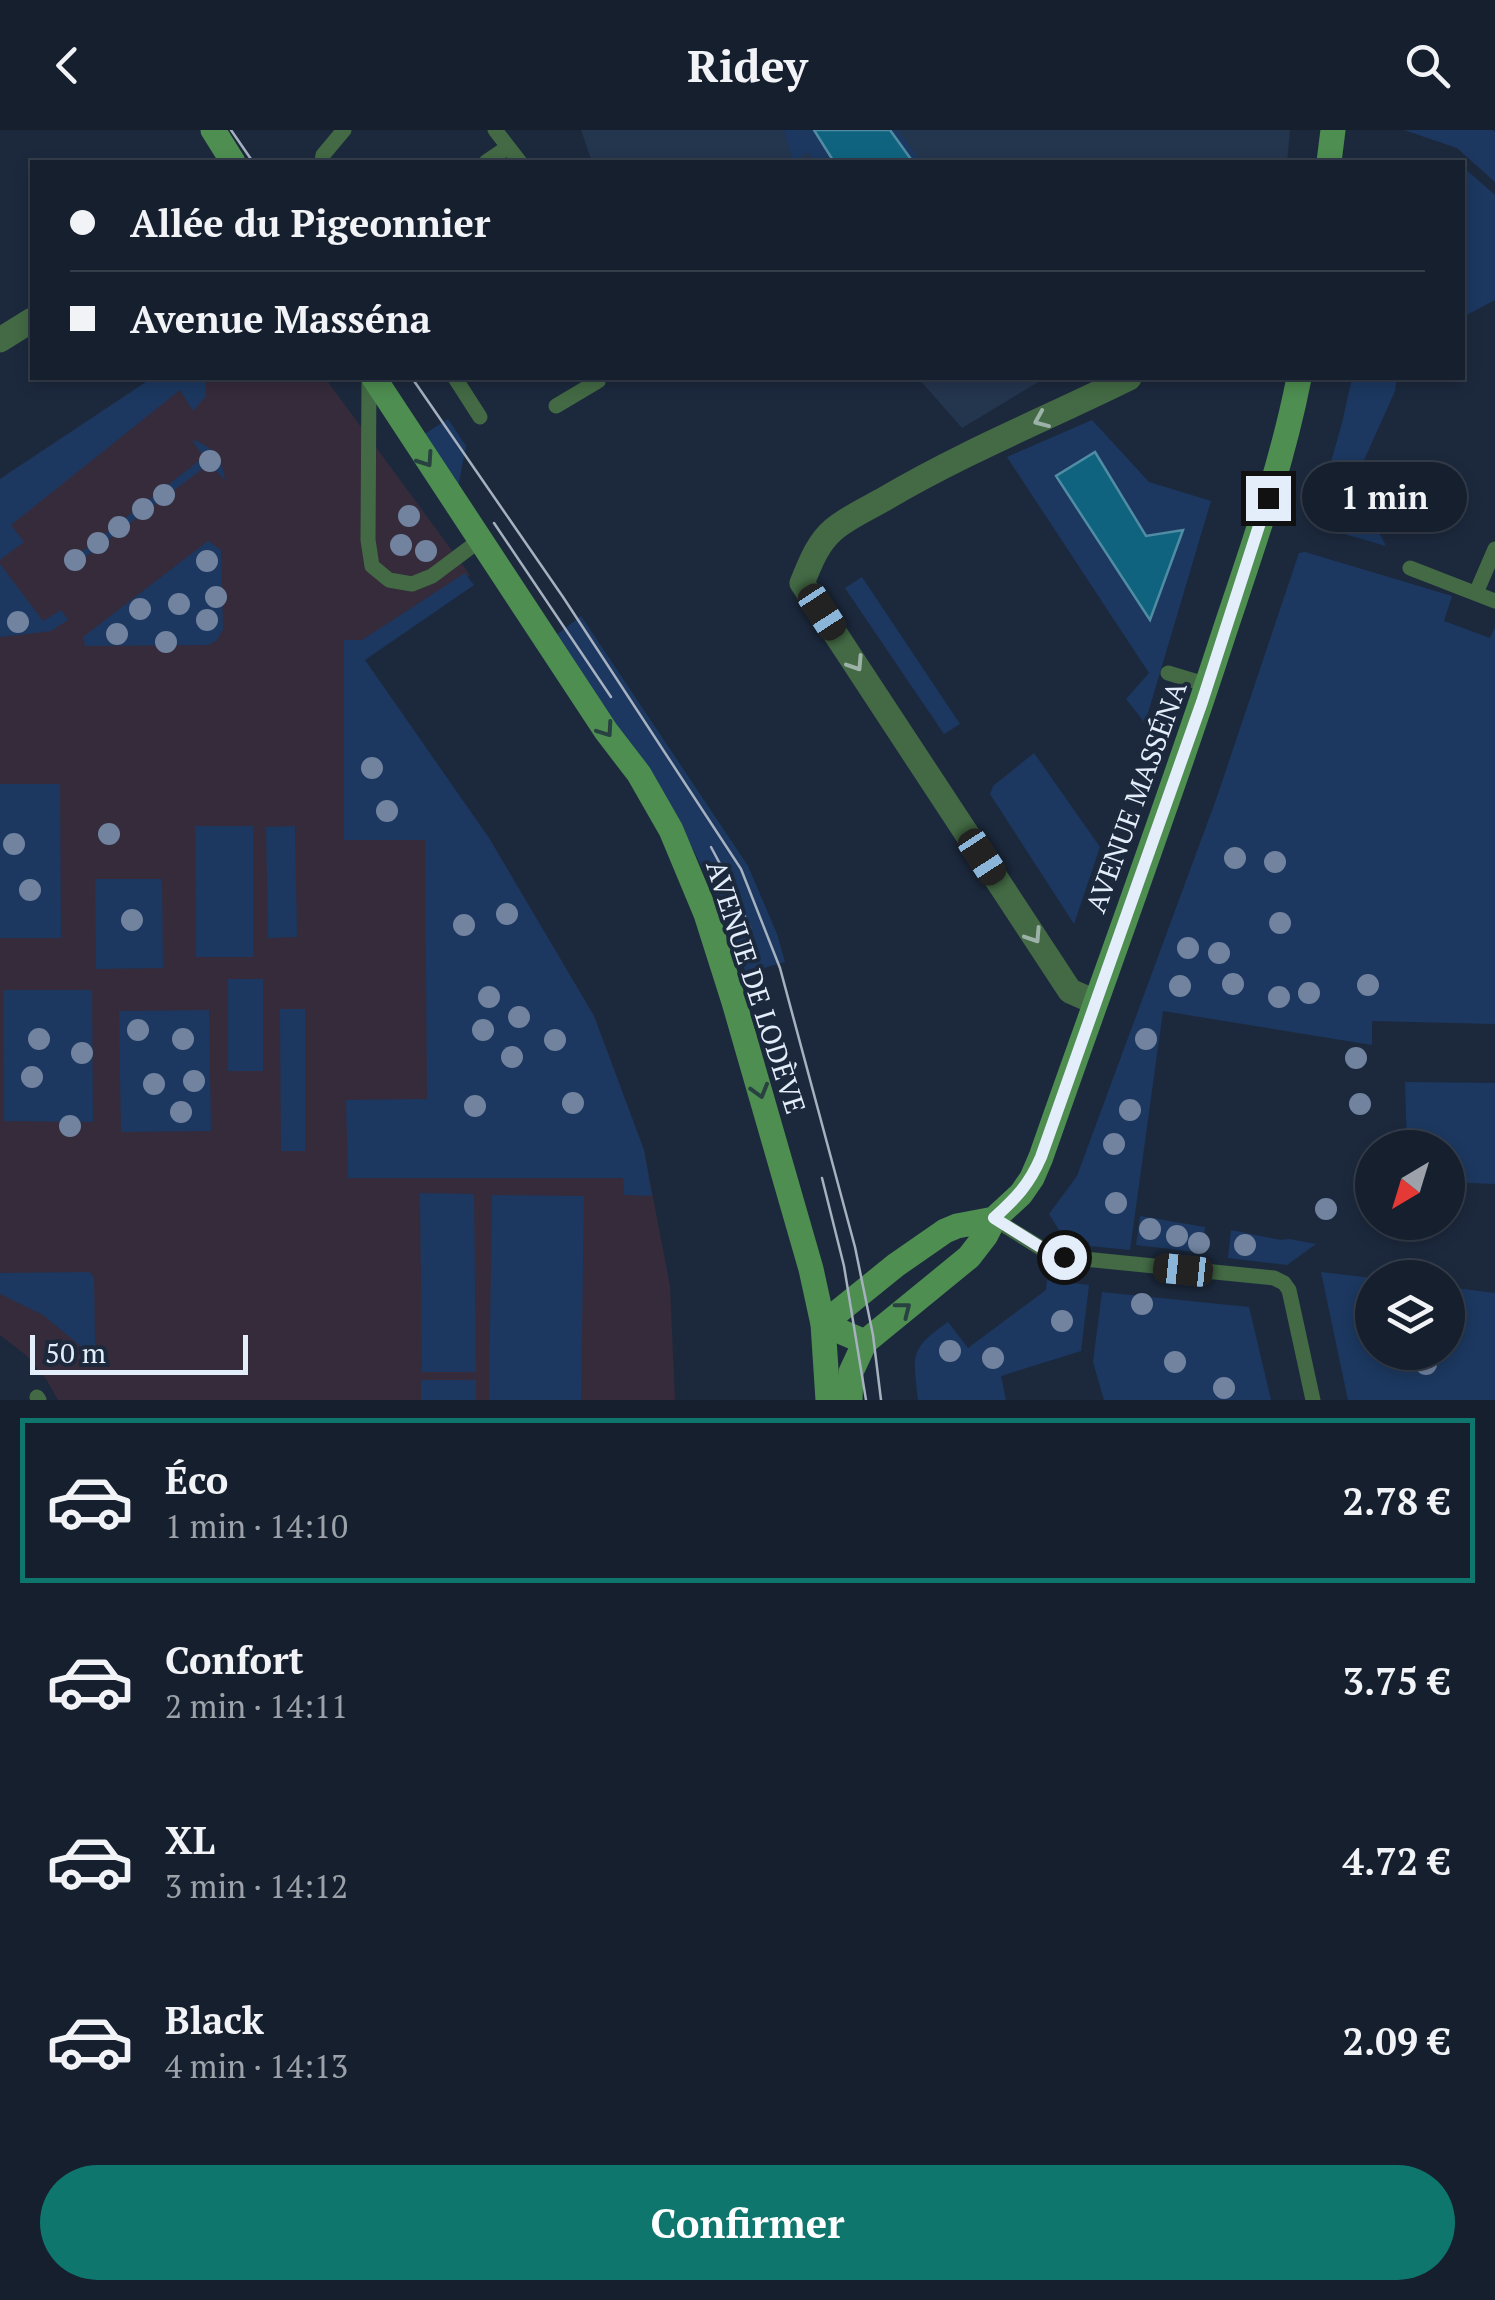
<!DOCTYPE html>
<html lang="fr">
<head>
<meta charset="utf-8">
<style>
  :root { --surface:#151f2e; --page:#1e2736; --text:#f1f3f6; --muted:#9da2aa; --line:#343d4a; --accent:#0f766e }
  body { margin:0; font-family:"PT Serif",serif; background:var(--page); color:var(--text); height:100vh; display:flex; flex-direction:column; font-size:38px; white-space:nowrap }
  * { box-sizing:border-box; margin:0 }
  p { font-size:32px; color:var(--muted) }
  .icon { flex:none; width:55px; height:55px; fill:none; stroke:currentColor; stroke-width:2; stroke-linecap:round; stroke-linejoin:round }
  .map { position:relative; height:1270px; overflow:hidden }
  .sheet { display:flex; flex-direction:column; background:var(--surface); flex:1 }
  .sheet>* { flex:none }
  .top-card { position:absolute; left:30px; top:30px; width:1435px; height:220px; border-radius:0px; box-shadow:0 5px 15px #0003,0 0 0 2px var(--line); display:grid; align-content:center; height:220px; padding:0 40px; background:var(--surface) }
  .needle { width:65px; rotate:218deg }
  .controls { position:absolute; left:1355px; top:1000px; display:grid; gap:20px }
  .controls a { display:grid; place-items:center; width:110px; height:110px; border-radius:50%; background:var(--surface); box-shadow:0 5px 15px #0003,0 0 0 2px var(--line); font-size:50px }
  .scale { position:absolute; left:30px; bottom:25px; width:218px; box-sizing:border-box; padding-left:10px; border:5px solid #e4edfa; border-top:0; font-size:28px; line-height:35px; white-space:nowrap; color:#e4edfa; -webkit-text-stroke:8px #1c293d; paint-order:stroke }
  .end { position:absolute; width:45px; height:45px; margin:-22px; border:12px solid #e4edfa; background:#111; box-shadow:0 0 0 5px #111 }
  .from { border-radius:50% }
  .bubble { position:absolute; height:70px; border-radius:35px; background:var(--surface); box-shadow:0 5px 15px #0003,0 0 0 2px var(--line); font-size:32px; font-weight:700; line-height:70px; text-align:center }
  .car { position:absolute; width:30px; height:60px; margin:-30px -15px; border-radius:12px; box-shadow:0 0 8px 2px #0007; background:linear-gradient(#222 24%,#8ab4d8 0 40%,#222 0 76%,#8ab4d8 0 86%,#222 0) }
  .top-card b { display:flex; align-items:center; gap:35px; height:95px; font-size:38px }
  .top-card b+b { border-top:2px solid var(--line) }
  .top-card i { width:25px; height:25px; background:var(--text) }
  ul { padding:18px 0 0; list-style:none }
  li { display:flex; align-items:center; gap:30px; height:165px; margin:0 20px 15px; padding:0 20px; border:5px solid transparent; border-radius:0px }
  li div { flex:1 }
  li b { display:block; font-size:38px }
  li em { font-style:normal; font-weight:700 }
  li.selected { border-color:var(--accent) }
  li>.icon { width:90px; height:90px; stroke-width:1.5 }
  .cta { display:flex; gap:20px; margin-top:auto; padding:20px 40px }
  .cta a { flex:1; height:115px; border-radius:60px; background:var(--accent); color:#fff; font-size:40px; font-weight:700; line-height:115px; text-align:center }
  header { display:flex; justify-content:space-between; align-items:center; height:130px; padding:0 40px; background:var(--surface); font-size:45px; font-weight:700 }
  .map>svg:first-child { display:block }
  .built { fill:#24354e }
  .education { fill:#352b3b }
  .green { fill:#1c3860 }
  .water { fill:#10637e; stroke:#508ca3; stroke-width:2.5 }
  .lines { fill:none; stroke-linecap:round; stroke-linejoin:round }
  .lane { stroke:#436a44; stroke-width:15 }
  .street { stroke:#436a44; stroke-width:25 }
  .secondary { stroke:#4e8e51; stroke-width:25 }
  .tram { stroke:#a6b1c0; stroke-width:2.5 }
  .tree { fill:#71839f }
  .oneway { stroke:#9cb2a8 }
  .oneway2 { stroke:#284242 }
  .route { stroke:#e4edfa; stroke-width:12 }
  .labels { text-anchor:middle; stroke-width:8; stroke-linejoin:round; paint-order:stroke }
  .street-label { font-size:28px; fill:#e4edfa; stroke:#1c293d }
</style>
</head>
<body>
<header><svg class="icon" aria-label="back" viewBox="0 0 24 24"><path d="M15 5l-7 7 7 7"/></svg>Ridey<svg class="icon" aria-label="search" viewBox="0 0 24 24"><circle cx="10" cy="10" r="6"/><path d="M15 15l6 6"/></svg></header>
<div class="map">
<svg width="1495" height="1270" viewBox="0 0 1495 1270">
  <rect width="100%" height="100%" fill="#1c293d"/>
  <g class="built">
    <path d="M581 0H1290L1287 32H592Z"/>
    <path d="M918 248H1045L962 298Z"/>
  </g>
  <path class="education" d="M152 248H325L470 445 359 523 489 708 594 886 644 1020 670 1156 675 1270H58L46 1249 26 1225 0 1205V349Z"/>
  <g class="green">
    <path d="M784 0H898L921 32H816L808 22 793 32Z"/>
    <path d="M1404 0H1493L1495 2V52L1457 18Z"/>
    <path d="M1463 37 1495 65V170L1463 187Z"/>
    <path d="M152 248H205L206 266 193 281 180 260 11 395 24 412 0 430V349Z"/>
    <path d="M1352 248H1397L1395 261 1356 348 1358 361 1386 416 1313 395 1342 293Z"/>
    <path d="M448 289 466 316 457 362 420 307Z"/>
    <path d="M1092 290 1149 352 1211 371 1145 593 1126 569 1149 543 1007 327Z"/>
    <path d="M192 310C211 314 223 330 225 350L209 334 69 439H67L66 434 204 327Z"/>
    <path d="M208 411 221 420 223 500 216 511 208 515 85 516 83 507Z"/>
    <path d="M1305 422 1452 466 1444 491 1490 508 1495 497V894L1372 891V915L1163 881 1130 1120 1090 1116 1089 1112 1064 1108 1049 1084 1077 1046 1217 667 1299 423Z"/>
    <path d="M0 434 43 491 61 480 68 490 51 501 0 507Z"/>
    <path d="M465 443 474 455 365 530 489 708 594 886 644 1020 652 1066 624 1065 623 1048H348L346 970 427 969 425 710H344V510H362Z"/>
    <path d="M862 447 960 594 944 604 845 458Z"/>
    <path d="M581 486 748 736 777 804 785 832 746 843 723 780 690 713 555 506Z"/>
    <path d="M1034 623 1100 717 1074 794 990 664 993 656Z"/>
    <path d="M0 654H60L61 808H0Z"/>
    <path d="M195 696H253V827H196Z"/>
    <path d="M295 696 297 807 268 808 266 697Z"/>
    <path d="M95 749H162L163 838 96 839Z"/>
    <rect x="228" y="849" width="35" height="92"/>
    <path d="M3 860H92L93 992 4 991Z"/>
    <path d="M280 879H305V1021H281Z"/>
    <path d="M209 880 211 1001 121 1002 119 881Z"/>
    <path d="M1405 952 1495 953V1054L1448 1052V1018L1407 1017Z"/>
    <path d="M420 1063 474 1064 476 1242H422Z"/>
    <path d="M492 1065 584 1066 581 1270H489Z"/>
    <path d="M1140 1086 1205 1097 1203 1123 1136 1115Z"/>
    <path d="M1231 1100 1281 1110 1289 1109 1316 1114 1287 1135 1228 1128Z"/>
    <path d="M90 1142 91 1145 94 1146 95 1217 83 1218 43 1185 0 1164V1143Z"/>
    <path d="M1321 1142 1372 1148V1222H1448V1157L1495 1163V1270H1348Z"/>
    <path d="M1047 1150 1089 1155 1081 1221 1001 1246 1006 1270H918C913 1225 909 1219 948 1192L968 1218 1046 1160Z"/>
    <path d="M1102 1162 1249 1177 1271 1270H1104L1093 1232Z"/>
    <rect x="421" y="1250" width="55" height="20"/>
  </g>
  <g class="water">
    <path d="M814 0H890L913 32H834Z"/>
    <path d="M1095 322 1146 406 1183 400 1150 490 1056 346Z"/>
  </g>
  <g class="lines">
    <g class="lane">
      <path d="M495 0 520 32"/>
      <path d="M322 32 323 25 344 0"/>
      <path d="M486 32 508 17"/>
      <path d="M369 248 368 410 372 436 389 450 412 454 432 446 480 410"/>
      <path d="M455 248 480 287"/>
      <path d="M556 276 598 251 597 248"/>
      <path d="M1410 438 1495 471"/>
      <path d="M1476 463 1495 419"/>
      <path d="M1168 543 1208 555"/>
      <path d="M994 1089 1041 1118 1064 1127 1274 1148 1284 1153 1289 1160 1313 1270"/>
      <path d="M37 1267 39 1270"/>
    </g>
    <g class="street">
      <path d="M0 210 32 190"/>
      <path d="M1095 872 1070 861 802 453C810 434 817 414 833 400 848 387 869 378 886 368 964 322 1048 288 1129 248"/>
    </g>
    <g class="secondary">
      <path d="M213 0 233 32"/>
      <path d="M1329 32 1333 0"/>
      <path d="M374 248 606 601 639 644 671 700 706 784 734 872 811 1139 823 1194 828 1270"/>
      <path d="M994 1089 957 1096 945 1101 896 1135 823 1194 865 1212 969 1127 986 1105 994 1089 1021 1064 1032 1048 1041 1027C1102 852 1167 679 1224 503 1252 419 1282 335 1299 248"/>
      <path d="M850 1270 851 1242 865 1212"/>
    </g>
    <g class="tram">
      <path d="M231 0 253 32"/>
      <path d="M412 248 563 467 741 739 780 838 855 1117 873 1205 881 1270"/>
      <path d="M494 393 611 567"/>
      <path d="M711 717 727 747 750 798"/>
      <path d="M822 1048 844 1136 866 1270"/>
    </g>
  </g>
  <g class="tree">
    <circle cx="210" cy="331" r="11"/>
    <circle cx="164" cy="365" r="11"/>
    <circle cx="143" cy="379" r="11"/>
    <circle cx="409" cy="386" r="11"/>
    <circle cx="119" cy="397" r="11"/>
    <circle cx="98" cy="413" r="11"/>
    <circle cx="401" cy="415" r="11"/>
    <circle cx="426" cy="421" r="11"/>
    <circle cx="75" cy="430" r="11"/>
    <circle cx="207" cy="431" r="11"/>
    <circle cx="216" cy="467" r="11"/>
    <circle cx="179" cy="474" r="11"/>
    <circle cx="140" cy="479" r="11"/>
    <circle cx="207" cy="490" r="11"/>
    <circle cx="18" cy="492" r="11"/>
    <circle cx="117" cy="504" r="11"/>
    <circle cx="166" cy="512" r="11"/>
    <circle cx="372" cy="638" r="11"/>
    <circle cx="387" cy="681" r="11"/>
    <circle cx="109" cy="704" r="11"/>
    <circle cx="14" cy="714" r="11"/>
    <circle cx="1235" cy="728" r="11"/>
    <circle cx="1275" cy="732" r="11"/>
    <circle cx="30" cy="760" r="11"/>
    <circle cx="507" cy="784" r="11"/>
    <circle cx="132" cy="790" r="11"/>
    <circle cx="1280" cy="793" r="11"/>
    <circle cx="464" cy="795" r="11"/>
    <circle cx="1188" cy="818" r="11"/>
    <circle cx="1219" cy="823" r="11"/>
    <circle cx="1233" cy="854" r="11"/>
    <circle cx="1368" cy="855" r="11"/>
    <circle cx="1180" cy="856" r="11"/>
    <circle cx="1309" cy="863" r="11"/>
    <circle cx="489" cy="867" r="11"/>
    <circle cx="1279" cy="867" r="11"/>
    <circle cx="519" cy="887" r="11"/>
    <circle cx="138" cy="900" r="11"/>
    <circle cx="483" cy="900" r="11"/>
    <circle cx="39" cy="909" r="11"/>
    <circle cx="183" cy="909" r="11"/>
    <circle cx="1146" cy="909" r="11"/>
    <circle cx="555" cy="910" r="11"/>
    <circle cx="82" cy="923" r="11"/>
    <circle cx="512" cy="927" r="11"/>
    <circle cx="1356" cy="928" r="11"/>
    <circle cx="32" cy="947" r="11"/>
    <circle cx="194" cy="951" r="11"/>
    <circle cx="154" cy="954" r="11"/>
    <circle cx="573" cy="973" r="11"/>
    <circle cx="1360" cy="974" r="11"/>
    <circle cx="475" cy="976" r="11"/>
    <circle cx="1130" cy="980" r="11"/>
    <circle cx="181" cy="982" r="11"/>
    <circle cx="70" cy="996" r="11"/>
    <circle cx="1114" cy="1014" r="11"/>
    <circle cx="1116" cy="1073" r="11"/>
    <circle cx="1326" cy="1079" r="11"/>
    <circle cx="1150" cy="1099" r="11"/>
    <circle cx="1177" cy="1106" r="11"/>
    <circle cx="1199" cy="1113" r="11"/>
    <circle cx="1245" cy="1115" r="11"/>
    <circle cx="1142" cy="1174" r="11"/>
    <circle cx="1062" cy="1191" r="11"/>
    <circle cx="950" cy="1221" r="11"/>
    <circle cx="993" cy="1228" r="11"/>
    <circle cx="1175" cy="1232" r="11"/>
    <circle cx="1426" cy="1234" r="11"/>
    <circle cx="1224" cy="1258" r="11"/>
  </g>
  <defs><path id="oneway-chevron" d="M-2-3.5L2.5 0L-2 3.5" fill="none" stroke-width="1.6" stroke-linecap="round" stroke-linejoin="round" transform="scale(2.5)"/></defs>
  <g class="oneway">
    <use href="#oneway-chevron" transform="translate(1041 290) rotate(157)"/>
    <use href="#oneway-chevron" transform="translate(856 534) rotate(57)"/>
    <use href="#oneway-chevron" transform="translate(1034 806) rotate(57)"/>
  </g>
  <g class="oneway2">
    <use href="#oneway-chevron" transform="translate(426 330) rotate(56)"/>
    <use href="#oneway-chevron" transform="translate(606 600) rotate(55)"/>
    <use href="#oneway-chevron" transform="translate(760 961) rotate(74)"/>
    <use href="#oneway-chevron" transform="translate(904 1179) rotate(-38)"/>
  </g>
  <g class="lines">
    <path class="route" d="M1064 1127 1042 1118 994 1088C1016 1068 1029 1055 1041 1027L1202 572 1268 368"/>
  </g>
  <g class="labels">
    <g class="street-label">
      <text transform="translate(1136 667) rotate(-70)" y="10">AVENUE MASSÉNA</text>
      <text transform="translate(756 857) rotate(72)" y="10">AVENUE DE LODÈVE</text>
    </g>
  </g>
</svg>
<div class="controls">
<a><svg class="needle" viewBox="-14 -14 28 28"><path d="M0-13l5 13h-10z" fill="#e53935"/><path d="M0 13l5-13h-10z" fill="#9da2aa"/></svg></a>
<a><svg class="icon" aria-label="layers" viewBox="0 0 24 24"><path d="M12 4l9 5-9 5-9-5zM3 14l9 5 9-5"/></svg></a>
</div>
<div class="scale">50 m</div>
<i class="end from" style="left:1064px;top:1127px"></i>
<i class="end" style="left:1268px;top:368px"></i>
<div class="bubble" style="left:1302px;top:332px;width:165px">1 min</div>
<i class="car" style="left:822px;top:482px;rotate:147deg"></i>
<i class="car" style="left:982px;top:727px;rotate:147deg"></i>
<i class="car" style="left:1183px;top:1140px;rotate:276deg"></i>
<div class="top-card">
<b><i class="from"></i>Allée du Pigeonnier</b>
<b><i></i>Avenue Masséna</b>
</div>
</div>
<section class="sheet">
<ul>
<li class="selected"><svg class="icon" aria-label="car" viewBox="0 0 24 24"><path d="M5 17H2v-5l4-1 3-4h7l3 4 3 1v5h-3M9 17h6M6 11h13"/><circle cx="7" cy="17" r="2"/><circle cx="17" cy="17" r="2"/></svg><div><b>Éco</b><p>1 min · 14:10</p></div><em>2.78 €</em></li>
<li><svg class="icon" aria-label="car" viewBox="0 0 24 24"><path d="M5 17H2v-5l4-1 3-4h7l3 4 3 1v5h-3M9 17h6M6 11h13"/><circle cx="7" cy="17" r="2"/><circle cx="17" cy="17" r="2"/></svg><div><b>Confort</b><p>2 min · 14:11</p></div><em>3.75 €</em></li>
<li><svg class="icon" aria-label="car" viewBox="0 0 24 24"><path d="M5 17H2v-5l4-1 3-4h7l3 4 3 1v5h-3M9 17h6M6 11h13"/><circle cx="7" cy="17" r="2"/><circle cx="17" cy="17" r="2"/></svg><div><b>XL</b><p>3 min · 14:12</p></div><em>4.72 €</em></li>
<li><svg class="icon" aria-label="car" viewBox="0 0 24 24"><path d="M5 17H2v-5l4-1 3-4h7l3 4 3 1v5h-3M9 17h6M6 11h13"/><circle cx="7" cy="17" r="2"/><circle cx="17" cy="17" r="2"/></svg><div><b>Black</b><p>4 min · 14:13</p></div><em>2.09 €</em></li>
</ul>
<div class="cta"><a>Confirmer</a></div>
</section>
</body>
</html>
